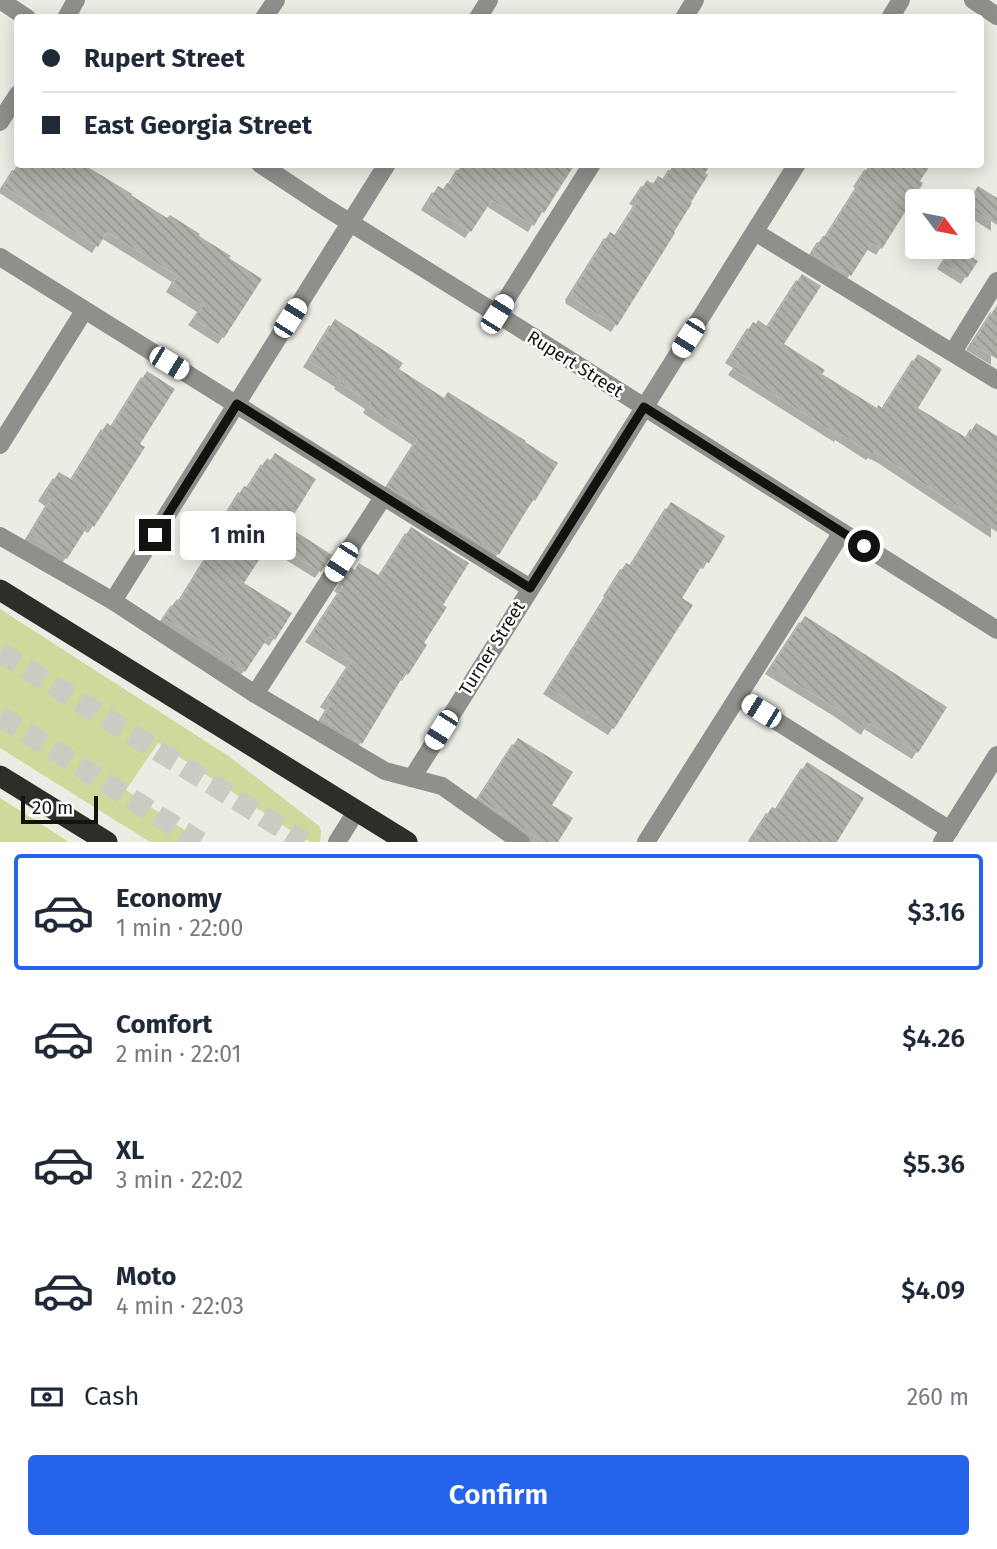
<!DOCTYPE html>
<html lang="en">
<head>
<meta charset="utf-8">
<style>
  :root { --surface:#fff; --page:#f6f6f7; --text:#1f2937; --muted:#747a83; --line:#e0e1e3; --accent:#2563eb }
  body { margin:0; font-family:"Fira Sans",sans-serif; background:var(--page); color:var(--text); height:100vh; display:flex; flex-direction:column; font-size:26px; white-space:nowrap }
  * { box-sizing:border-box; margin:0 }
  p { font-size:23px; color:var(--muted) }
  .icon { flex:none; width:38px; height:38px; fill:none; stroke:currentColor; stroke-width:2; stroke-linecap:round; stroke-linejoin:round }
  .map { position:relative; height:842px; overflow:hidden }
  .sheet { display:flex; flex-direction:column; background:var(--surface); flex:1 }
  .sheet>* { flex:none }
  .hud { position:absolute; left:14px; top:14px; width:970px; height:154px; border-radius:7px; box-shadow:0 4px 18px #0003; display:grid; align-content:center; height:154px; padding:0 28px; background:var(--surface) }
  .needle { width:46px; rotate:122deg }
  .controls { position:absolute; left:905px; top:189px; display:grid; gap:14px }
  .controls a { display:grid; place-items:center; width:70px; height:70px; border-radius:7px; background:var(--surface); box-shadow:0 4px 18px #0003; font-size:35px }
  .scale { position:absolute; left:21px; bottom:18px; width:77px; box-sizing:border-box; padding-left:7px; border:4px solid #12120f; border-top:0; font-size:19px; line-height:24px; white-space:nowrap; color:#12120f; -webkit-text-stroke:5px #fff; paint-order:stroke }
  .end { position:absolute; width:32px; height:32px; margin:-16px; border:9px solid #12120f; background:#fff; box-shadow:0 0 0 4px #fff }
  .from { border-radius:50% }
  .bubble { position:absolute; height:49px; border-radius:7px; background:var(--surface); box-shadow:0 4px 18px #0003; font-size:23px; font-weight:600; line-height:49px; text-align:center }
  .car { position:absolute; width:21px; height:42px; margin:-21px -10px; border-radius:9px; box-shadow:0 0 5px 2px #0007; background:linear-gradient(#fff 24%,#345 0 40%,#fff 0 76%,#345 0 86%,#fff 0) }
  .hud b { display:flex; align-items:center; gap:24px; height:66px; font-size:26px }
  .hud b+b { border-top:2px solid var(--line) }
  .hud i { width:18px; height:18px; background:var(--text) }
  ul { padding:12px 0 0; list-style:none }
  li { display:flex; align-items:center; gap:21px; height:116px; margin:0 14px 10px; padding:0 14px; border:4px solid transparent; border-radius:7px }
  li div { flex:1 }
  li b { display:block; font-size:26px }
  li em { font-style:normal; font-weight:600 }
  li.active { border-color:var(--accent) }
  li>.icon { width:63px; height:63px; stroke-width:1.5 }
  .pay { display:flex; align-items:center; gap:18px; height:77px; padding:0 28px; font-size:26px }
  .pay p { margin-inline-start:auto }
  .primary-button { display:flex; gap:14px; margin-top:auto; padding:14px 28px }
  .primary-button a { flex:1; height:80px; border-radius:7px; background:var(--accent); color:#fff; font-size:28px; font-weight:600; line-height:80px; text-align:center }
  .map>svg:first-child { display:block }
  .grass { fill:#d0d99c }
  .building { fill:url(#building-back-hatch); filter:url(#shadow) }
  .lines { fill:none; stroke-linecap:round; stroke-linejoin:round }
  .highway-tunnel { stroke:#cacbc3; stroke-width:21; stroke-dasharray:21 10; stroke-linecap:butt }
  .minor { stroke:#8f908c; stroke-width:18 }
  .highway { stroke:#2d2e27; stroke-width:21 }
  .route { stroke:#12120f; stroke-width:9 }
  .labels { text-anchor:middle; stroke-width:5; stroke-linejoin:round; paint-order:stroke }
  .street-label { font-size:18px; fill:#12120f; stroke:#fff }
</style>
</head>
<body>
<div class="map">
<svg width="997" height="842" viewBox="0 0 997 842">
  <defs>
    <pattern id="building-back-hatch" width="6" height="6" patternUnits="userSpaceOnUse" patternTransform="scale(1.75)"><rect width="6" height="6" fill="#aeb0a7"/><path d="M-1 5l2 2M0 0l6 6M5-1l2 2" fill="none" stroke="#95968f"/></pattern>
    <filter id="shadow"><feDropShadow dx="-6" dy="6" stdDeviation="0" flood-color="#0004"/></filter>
  </defs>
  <rect width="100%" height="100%" fill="#ebece3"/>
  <g class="grass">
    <path d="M0 609 230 757 319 826 321 831 320 842H311L302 838 158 743 126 790 202 842H150L0 748Z"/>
    <path d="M0 798 69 842H0Z"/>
  </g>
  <g class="building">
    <path d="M18 164H83L132 194 131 195 167 218 170 215 200 234 199 236 231 256 229 258 262 279 224 338 194 319 203 306 172 286 178 276 107 232 98 247 4 186Z"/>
    <path d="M462 164H575L544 213 542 212 534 226 492 200 471 232 427 204 438 186 443 189 447 183 450 184Z"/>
    <path d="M674 164H711L705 173 708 175 691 202 692 203 674 232 675 233 617 326 571 297 572 295 571 294 610 232 616 236 639 200 635 198 647 180 653 184 658 176 664 180Z"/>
    <path d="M870 164H931L920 181 923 183 882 249 872 243 851 276 814 255 815 254 813 252 823 236 826 237 861 182 859 181Z"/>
    <path d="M978 186 997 198V225L966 205Z"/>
    <path d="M953 247H955L978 261 967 278 943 263Z"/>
    <path d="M802 274 821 286 784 344 825 370 822 374 877 408 878 405 883 409 918 354 942 369 918 408 967 438 976 423 997 436V532L884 457 874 452 872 454 841 434 840 436 734 369 739 362 731 357 753 322 756 324 758 320 768 327Z"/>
    <path d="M997 305V359L972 344Z"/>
    <path d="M335 319 403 363 399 369 444 398 448 392 526 441 525 442 558 463 535 501 533 500 499 555 388 486 418 439 369 407 371 403 340 383 341 381 309 361Z"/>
    <path d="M147 371 175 389 140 444 145 447 109 504 94 527 89 524 67 559 30 535 51 500 44 495 59 472 72 480 107 423 112 427Z"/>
    <path d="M275 453 316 479 287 526 332 555 321 572 271 541 244 583 292 613 275 640 269 636 245 672 229 662 231 659 164 618 177 599 180 601 211 551 206 548 244 486 248 488 267 458 270 461Z"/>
    <path d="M671 502 725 536 709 563 705 561 682 598 693 605 614 729 549 688 610 591 609 590 626 563 631 566Z"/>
    <path d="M411 527 469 563 443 605 447 607 424 643 427 645 408 675 405 673 362 744 322 719 331 704 326 701 352 661 311 636 343 587 340 585 351 567 355 570 359 563 380 576Z"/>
    <path d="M805 616 947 707 918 753 870 723 867 729 838 709 771 668Z"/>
    <path d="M518 738 573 772 552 805 573 818 558 842H543L479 798Z"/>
    <path d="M807 762 864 798 837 842H765L754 835 772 807 777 809Z"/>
  </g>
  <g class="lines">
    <g class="highway-tunnel">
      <path d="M0 652 304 842"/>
      <path d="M0 716 200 842"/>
    </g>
    <g class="minor">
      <path d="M0 0 27 18"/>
      <path d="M973 0 997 16"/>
      <path d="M66 18 76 0"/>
      <path d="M264 18 276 0"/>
      <path d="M478 18 489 0"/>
      <path d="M684 18 695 0"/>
      <path d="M890 18 901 0"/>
      <path d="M0 122 18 94"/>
      <path d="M260 164 325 207 497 314 997 630"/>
      <path d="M755 232 997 380"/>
      <path d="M0 257 530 588"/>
      <path d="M497 314 592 164"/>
      <path d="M953 352 997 281"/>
      <path d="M0 445 84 311"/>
      <path d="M0 536 113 601 255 694 385 771 442 786 521 842"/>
      <path d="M113 601 387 164"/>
      <path d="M255 694 384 496"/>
      <path d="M738 697 950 830"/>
      <path d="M412 778 797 164"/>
      <path d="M337 842 357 810"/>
      <path d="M646 842 842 532"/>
      <path d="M942 842 997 755"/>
    </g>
    <g class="highway">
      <path d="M0 590 407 842"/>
      <path d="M0 776 107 842"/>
    </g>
  </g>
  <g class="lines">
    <path class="route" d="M155 535 237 404 530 588 644 407 864 546"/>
  </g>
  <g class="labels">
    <g class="street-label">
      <text transform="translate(575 364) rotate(32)" y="6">Rupert Street</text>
      <text transform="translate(492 648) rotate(-58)" y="6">Turner Street</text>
    </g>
  </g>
</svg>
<div class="controls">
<a><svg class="needle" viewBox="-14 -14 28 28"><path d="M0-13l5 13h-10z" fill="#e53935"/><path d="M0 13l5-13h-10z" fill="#747a83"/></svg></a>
</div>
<div class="scale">20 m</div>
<i class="end from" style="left:864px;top:546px"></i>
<i class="end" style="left:155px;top:535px"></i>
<div class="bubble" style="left:180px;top:511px;width:116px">1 min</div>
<i class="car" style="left:497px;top:314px;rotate:32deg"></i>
<i class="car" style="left:290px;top:318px;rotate:32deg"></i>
<i class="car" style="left:688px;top:338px;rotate:212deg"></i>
<i class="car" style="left:169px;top:363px;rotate:121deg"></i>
<i class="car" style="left:341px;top:562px;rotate:213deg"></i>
<i class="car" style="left:761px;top:711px;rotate:302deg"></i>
<i class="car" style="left:441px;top:730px;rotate:212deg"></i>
<div class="hud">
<b><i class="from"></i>Rupert Street</b>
<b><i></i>East Georgia Street</b>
</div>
</div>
<section class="sheet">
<ul>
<li class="active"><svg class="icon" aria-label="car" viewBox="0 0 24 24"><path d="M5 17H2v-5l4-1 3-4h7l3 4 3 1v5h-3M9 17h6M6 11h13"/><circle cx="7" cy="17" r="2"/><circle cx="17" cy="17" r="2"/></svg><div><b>Economy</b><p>1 min · 22:00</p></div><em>$3.16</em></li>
<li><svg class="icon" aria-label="car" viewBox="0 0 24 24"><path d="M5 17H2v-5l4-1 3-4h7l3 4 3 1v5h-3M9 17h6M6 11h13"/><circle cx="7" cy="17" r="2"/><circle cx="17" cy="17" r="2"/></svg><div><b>Comfort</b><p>2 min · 22:01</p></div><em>$4.26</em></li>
<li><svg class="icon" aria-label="car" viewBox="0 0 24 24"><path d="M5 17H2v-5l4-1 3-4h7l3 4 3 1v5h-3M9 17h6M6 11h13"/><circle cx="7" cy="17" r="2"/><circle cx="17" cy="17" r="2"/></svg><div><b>XL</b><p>3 min · 22:02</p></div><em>$5.36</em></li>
<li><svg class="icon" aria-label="car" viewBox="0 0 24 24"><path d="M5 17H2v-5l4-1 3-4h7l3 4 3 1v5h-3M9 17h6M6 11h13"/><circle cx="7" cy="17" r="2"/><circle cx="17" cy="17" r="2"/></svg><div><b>Moto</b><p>4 min · 22:03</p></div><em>$4.09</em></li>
</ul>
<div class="pay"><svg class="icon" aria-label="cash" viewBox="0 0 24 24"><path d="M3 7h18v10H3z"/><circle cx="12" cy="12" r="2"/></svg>Cash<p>260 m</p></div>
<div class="primary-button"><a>Confirm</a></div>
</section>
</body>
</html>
